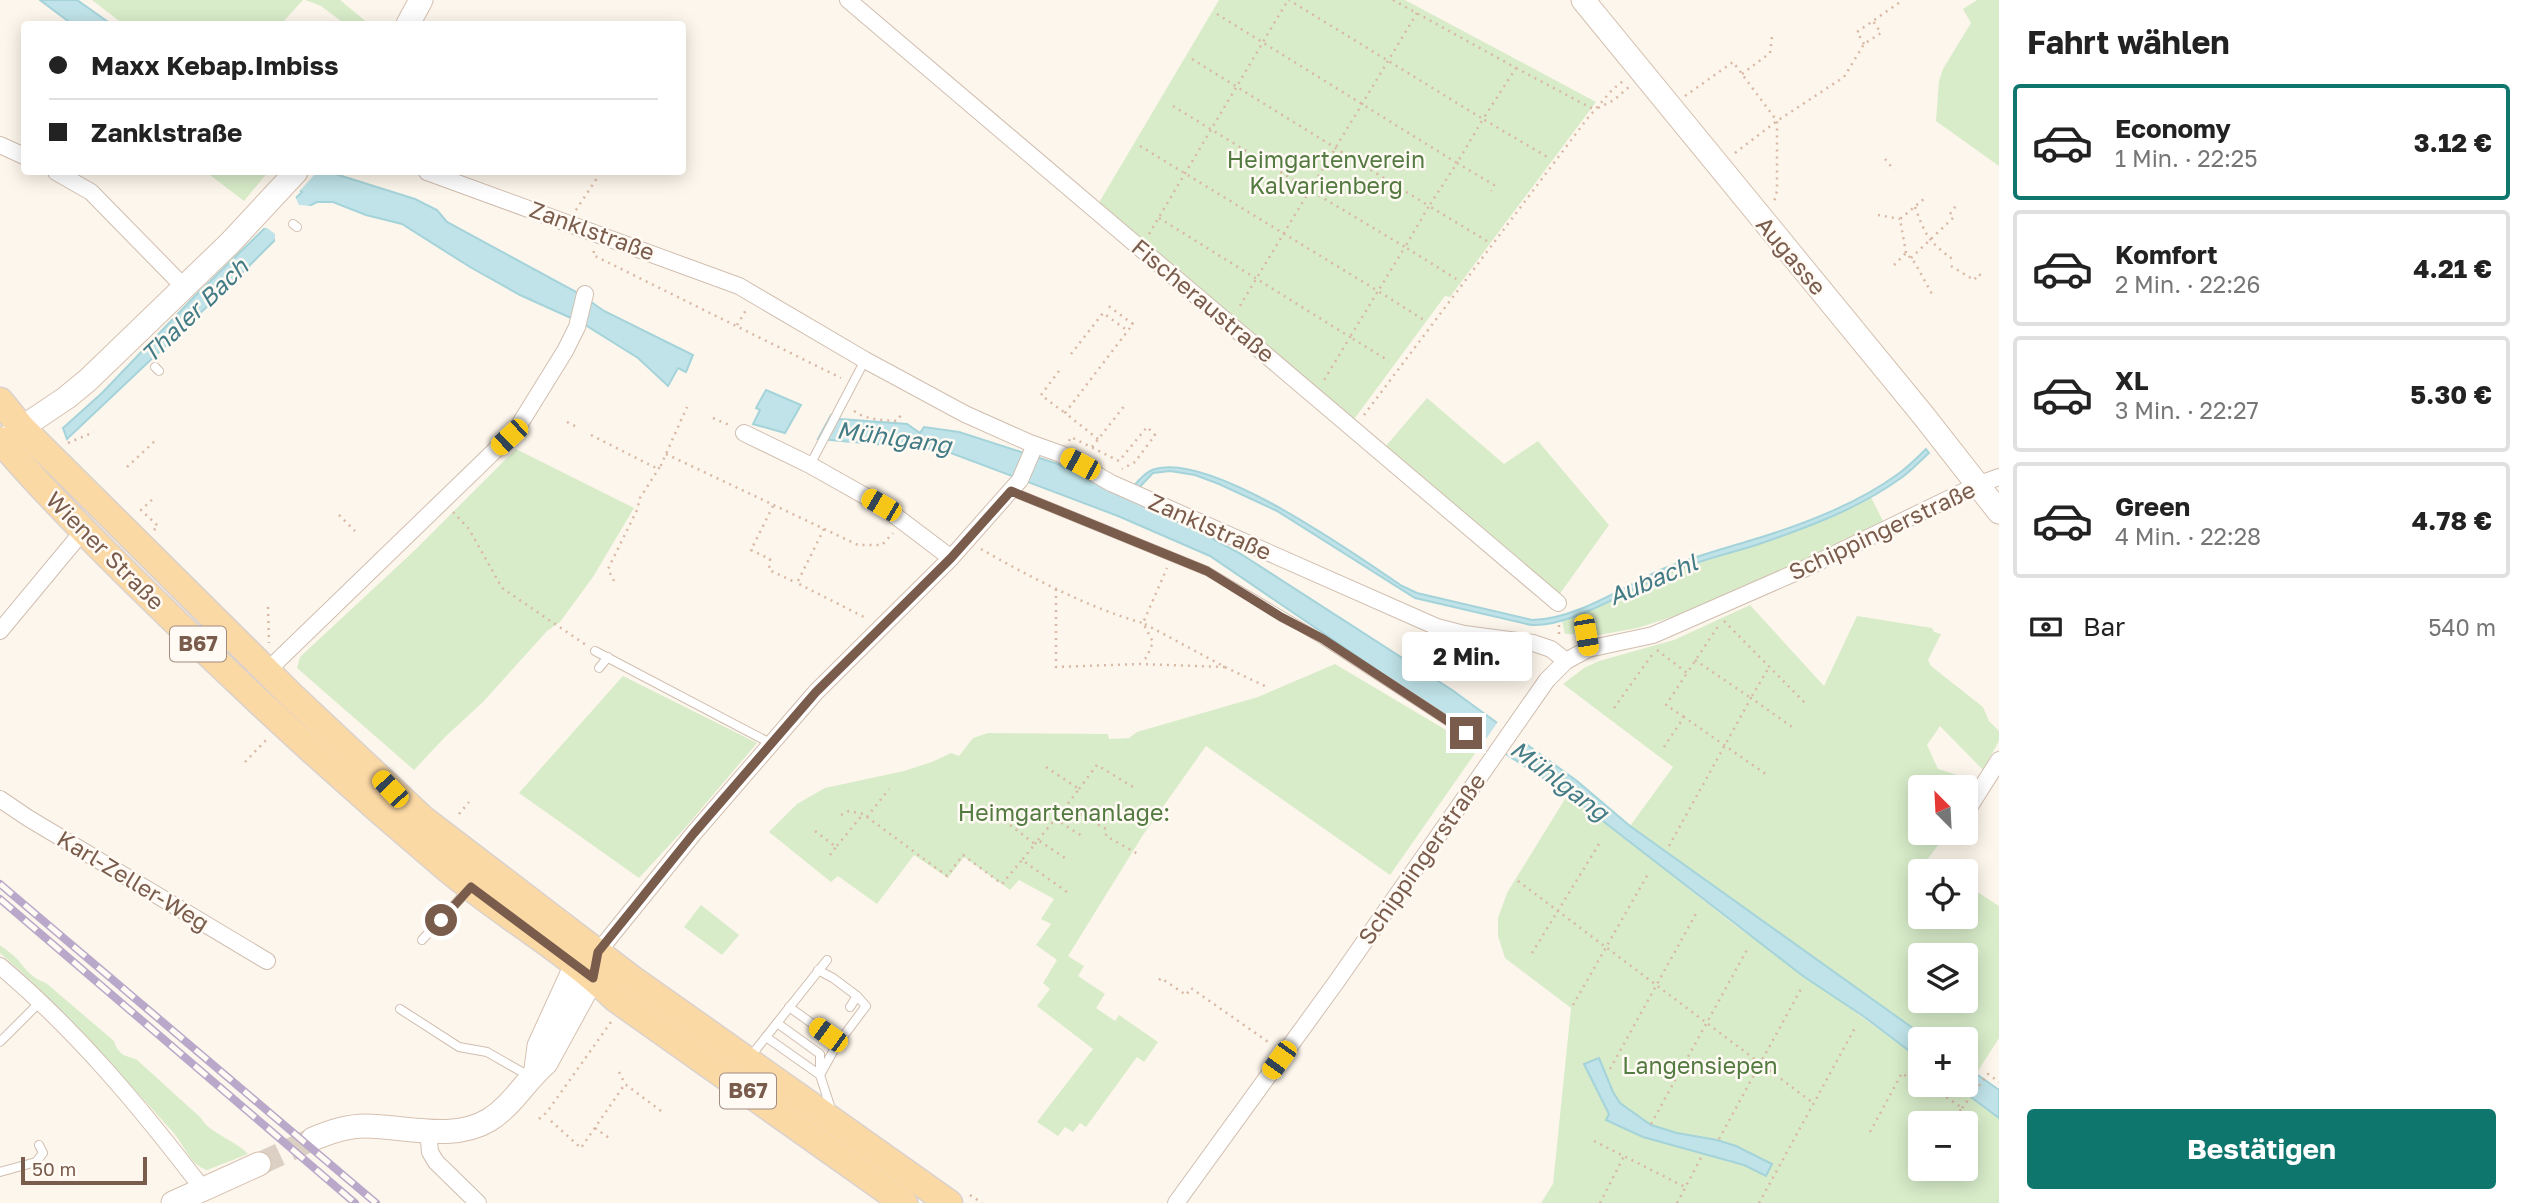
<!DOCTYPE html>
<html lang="de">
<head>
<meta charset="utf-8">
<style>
  :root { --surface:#fff; --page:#f2f2f2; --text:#222; --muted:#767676; --line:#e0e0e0; --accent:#0f766e }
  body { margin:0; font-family:"Golos Text",sans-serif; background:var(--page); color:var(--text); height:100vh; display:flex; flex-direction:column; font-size:26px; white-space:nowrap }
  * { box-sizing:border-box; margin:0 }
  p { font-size:23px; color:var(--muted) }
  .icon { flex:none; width:38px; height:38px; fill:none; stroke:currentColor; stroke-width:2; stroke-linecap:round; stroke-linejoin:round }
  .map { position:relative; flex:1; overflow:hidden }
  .details { display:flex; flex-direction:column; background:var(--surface); width:525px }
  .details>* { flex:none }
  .banner { position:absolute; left:21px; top:21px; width:665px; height:154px; border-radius:7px; box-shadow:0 4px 18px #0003; display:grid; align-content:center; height:154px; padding:0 28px; background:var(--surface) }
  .needle { width:46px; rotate:336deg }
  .controls { position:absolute; left:1908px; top:775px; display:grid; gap:14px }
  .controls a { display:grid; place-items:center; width:70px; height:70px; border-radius:7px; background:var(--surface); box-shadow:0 4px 18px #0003; font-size:35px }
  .scale { position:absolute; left:21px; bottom:18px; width:126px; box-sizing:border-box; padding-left:7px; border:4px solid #7a5c4d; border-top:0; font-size:19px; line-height:24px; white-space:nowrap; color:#7a5c4d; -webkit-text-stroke:5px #fffaf3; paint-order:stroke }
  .end { position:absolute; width:32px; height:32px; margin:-16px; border:9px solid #7a5c4d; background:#fff; box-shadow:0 0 0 4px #fff }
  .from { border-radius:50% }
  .bubble { position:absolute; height:49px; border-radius:7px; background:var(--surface); box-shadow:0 4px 18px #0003; font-size:23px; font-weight:700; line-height:49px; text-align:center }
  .car { position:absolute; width:21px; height:42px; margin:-21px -10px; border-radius:9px; box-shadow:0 0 5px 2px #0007; background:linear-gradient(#f5c518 24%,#345 0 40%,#f5c518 0 76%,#345 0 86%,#f5c518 0) }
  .banner b { display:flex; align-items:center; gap:24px; height:66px; font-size:26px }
  .banner b+b { border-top:2px solid var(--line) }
  .banner i { width:18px; height:18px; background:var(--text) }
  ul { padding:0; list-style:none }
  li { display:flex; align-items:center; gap:21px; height:116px; margin:0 14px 10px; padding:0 14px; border:4px solid var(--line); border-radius:7px }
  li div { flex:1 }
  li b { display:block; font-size:26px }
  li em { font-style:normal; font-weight:700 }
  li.active { border-color:var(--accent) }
  li>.icon { width:63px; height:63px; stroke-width:1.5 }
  h2 { padding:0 28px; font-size:32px; line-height:84px }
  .pay { display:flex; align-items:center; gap:18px; height:77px; padding:0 28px; font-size:26px }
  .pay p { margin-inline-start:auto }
  .action { display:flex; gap:14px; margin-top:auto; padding:14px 28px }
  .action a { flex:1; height:80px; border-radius:7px; background:var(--accent); color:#fff; font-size:28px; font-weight:700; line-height:80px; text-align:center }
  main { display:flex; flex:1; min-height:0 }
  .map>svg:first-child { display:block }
  .green { fill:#d8ecc9; fill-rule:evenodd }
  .water { fill:#bfe3e8; stroke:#a5d3da; stroke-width:2 }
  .pier { fill:#fdf6ec }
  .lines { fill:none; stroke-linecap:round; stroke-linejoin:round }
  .secondary-tunnel { stroke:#dcd0c4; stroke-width:23; stroke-dasharray:23 11; stroke-linecap:butt }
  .lane-casing { stroke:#d1beb0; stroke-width:10 }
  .street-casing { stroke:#d1beb0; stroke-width:18 }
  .secondary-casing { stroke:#d6c0b0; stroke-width:25 }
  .primary-casing { stroke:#dad1cd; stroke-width:29 }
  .path { stroke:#d9b8a5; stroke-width:2.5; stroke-dasharray:2 5; stroke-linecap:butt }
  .lane { stroke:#fff; stroke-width:8 }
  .street { stroke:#fff; stroke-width:16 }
  .secondary { stroke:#fff; stroke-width:23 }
  .primary { stroke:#fbd9a5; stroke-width:26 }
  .rail-casing { stroke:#b9a8c9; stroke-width:8 }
  .rail { stroke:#fffaf3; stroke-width:5; stroke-dasharray:16; stroke-linecap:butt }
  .route { stroke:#7a5c4d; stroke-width:9 }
  .labels { text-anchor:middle; stroke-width:5; stroke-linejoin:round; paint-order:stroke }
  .shield { fill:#fffaf3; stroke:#a28b7f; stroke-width:2 }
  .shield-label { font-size:21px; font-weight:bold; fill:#7a5c4d }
  .park-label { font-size:23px; fill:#537a41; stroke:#fffaf3 }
  .street-label { font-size:23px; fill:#7a5c4d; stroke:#fffaf3 }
  .water-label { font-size:24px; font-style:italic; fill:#437c86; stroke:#fffaf3 }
</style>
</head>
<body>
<main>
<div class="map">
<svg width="1999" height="1203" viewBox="0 0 1999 1203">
  <rect width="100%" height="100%" fill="#fdf6ec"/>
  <g class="green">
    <path d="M92 0H303L281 24H123Z"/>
    <path d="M305 0H340L369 24H345L321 6Z"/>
    <path d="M1219 0H1405L1596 102 1450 297 1445 296 1352 422 1097 206Z"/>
    <path d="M1977 0H1999V166L1936 121 1939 81 1943 69 1971 23 1963 9Z"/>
    <path d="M206 172H268L244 201Z"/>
    <path d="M1427 398 1504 464 1538 441 1609 525 1559 595 1385 447Z"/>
    <path d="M516 449 634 508 593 577 560 622 547 631 483 702 445 737 414 770 297 668 300 657 415 550Z"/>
    <path d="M1871 497 1883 521 1731 594 1675 616 1637 628 1599 635 1565 634 1562 621 1666 574 1794 532Z"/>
    <path d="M1750 605 1824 686 1857 616 1932 628 1934 632 1941 634 1928 660 1931 666 1983 707 1989 721 1999 731V741L1983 770 1940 726 1927 745 1938 769 1973 780 1976 787 1965 805V788H1920V833H1947L1927 860 1945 871 1920 872V917H1965V884L1999 906V1038L1976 1074 1965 1066V1040L1928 1039 1630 826 1673 767 1563 684 1584 668 1599 661 1674 640ZM1920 956H1965V1001H1920Z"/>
    <path d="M1335 664 1478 749 1390 875 1206 746 1143 835 1068 956 1084 966 1078 976 1105 994 1096 1008 1115 1021 1119 1015 1158 1042 1144 1062 1137 1057 1086 1127 1080 1123 1073 1132 1065 1127 1058 1136 1037 1122 1093 1049 1037 1006 1050 989 1043 983 1057 960 1036 945 1051 924 1041 919 1054 899 1019 880 1010 890 964 857 948 878 914 855 877 904 838 876 831 882 769 832 797 804 825 788 904 771 932 762 951 753 959 756 973 738 988 733 1108 734 1109 739 1129 738 1137 732 1258 697Z"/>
    <path d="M623 676 757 743 685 828 639 878 519 793Z"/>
    <path d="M1568 794 1736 926 1920 1059V1085H1955L1999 1118V1203H1541L1553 1184 1571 1008 1505 958 1498 936V918L1507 893ZM1920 1124H1965V1169H1920Z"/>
    <path d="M701 905 739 935 722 955 684 927Z"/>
    <path d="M0 945C6 950 14 955 19 961 28 972 32 978 46 983L114 1041C118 1054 124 1056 136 1059L201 1118C208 1132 236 1141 248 1154L207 1170C189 1164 184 1144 172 1131 116 1070 63 1007 0 953Z"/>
  </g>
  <g class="water">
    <path d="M40 0H77L111 24H72Z"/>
    <path d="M276 172H329L415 199 437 210 447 222 580 294 604 311 693 355 686 372 678 368 668 386 638 358 582 323 520 295 470 267 402 224 366 215 333 202H317L309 206 232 283 67 439 63 428 102 393 193 298 302 192Z"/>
    <path d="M766 390 801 405 785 433 753 424 760 410 756 408Z"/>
    <path d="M831 415 840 419 907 424 920 433 924 427 959 432 1058 464 1109 488 1127 493C1135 485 1144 472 1155 469 1213 453 1353 553 1402 586L1417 593 1532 620C1575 620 1626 585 1665 568 1693 557 1723 549 1752 540 1802 525 1856 505 1898 474 1908 467 1917 458 1926 449L1929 453C1920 461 1911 471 1901 478 1858 509 1806 528 1756 545 1727 554 1697 561 1669 573 1629 589 1572 627 1531 625L1415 598 1277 511 1219 484 1195 475 1170 471 1153 473 1132 495 1241 554 1452 690 1577 781 1630 826 1928 1039 1920 1040V1059L1863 1016 1803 976 1568 794 1408 691 1210 556 1118 516 943 450 818 439Z"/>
    <path d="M1599 1058 1613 1092 1620 1103 1651 1125 1677 1133 1717 1140 1736 1146 1772 1164 1766 1176 1744 1165 1643 1137 1606 1120 1609 1114 1584 1064Z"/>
    <path d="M1965 1066 1999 1090V1118L1955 1085H1965Z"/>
  </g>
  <g class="pier">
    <path d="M274 172H317L295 196 299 205 312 206 275 243V234L267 228H262L297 192Z"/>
    <path d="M1499 720 1526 742 1515 758 1484 742Z"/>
  </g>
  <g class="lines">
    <path class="secondary-tunnel" d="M259 1164 313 1139"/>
    <g class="lane-casing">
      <g id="lane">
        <path d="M293 224 297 227"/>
        <path d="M155 367 159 371"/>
        <path d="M810 465 865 360"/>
        <path d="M1011 491 1207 571 1323 640 1466 733"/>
        <path d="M1586 635 1588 649"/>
        <path d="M595 651 772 744"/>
        <path d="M599 668 608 657"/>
        <path d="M422 940 469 889"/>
        <path d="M818 970 833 978 857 996 850 1007"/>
        <path d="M789 1007 831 1037 836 1046 820 1075"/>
        <path d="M400 1009 459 1047 487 1052 529 1076"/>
        <path d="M777 1023 820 1054V1072"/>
        <path d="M766 1037 820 1075 832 1112"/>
        <path d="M0 1042 41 1001"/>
        <path d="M836 1046 866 1006 857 996"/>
        <path d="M750 1057 827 960"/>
        <path d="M0 1172 36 1162 43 1153 39 1145"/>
      </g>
    </g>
    <g class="street-casing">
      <g id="street">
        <path d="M848 0 1558 603"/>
        <path d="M0 145 24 156"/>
        <path d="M56 172 91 192 185 288"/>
        <path d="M427 172 739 286 865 360 965 414 1030 443 1061 454 1111 483 1437 627 1464 634 1533 643 1551 649 1566 661"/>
        <path d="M744 433 810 465 881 505 951 558"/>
        <path d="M0 631 83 531"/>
        <path d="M267 671 516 430 565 351 577 327 585 294"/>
        <path d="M0 799 28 818 267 961"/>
        <path d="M1965 814 1999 760"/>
        <path d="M598 952 694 833 816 692 951 558 1020 480 1035 445"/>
        <path d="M0 966C77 1031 141 1108 202 1188"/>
        <path d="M428 1130 430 1152 436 1162 478 1203"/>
        <path d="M1176 1203 1337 981 1547 680 1566 661 1588 649 1653 635 1806 568 1977 485 1999 477"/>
      </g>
    </g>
    <g class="secondary-casing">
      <g id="secondary">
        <path d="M1583 0 1923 415 1999 512"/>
        <path d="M408 24 421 0"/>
        <path d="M8 437 66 398 88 380 230 243 296 172"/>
        <path d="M536 1069 539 1046 576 965 591 956"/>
        <path d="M313 1139C329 1132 347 1126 365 1126 404 1126 453 1142 489 1120 513 1105 525 1081 546 1063L593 977 596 962"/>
        <path d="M173 1203 259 1164"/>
      </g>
    </g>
    <g class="primary-casing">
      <g id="primary">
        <path d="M0 401 22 428 292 696 423 819 631 978 949 1203"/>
        <path d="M0 440C46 494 96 544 147 594 242 688 341 779 444 866 499 913 564 949 616 999L904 1203"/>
      </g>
    </g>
    <g class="path">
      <path d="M1393 0 1516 68 1483 119 1549 158"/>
      <path d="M1417 13 1310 190 1405 247 1378 291 1424 320"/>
      <path d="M1217 14 1457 163 1483 119 1289 0"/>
      <path d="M1864 44 1857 32 1903 0"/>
      <path d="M1192 59 1429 206 1405 247 1458 280"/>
      <path d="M1516 68 1595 110"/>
      <path d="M1742 74 1770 53 1772 36"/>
      <path d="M1685 96 1733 62 1777 121V191L1774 202"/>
      <path d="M1173 106 1310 190 1238 309"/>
      <path d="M1598 108 1614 100 1630 86"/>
      <path d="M1140 146 1378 291 1350 337 1389 361"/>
      <path d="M1735 153 1777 121 1844 77 1864 44 1881 33 1873 21"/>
      <path d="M1885 159 1894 170"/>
      <path d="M1915 207C1926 237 1929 242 1955 261"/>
      <path d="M576 210 601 172"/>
      <path d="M1950 214 1958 203"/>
      <path d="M1878 215 1900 219"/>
      <path d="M1159 218 1350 337 1323 382"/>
      <path d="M1149 234 1288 0"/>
      <path d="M1487 241 1429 206 1457 163 1494 185 1491 191"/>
      <path d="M594 251 593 255 841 378"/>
      <path d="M1906 253 1900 219 1925 198"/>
      <path d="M1911 258 1954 217"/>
      <path d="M1894 265 1906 253 1915 263 1932 294"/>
      <path d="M1951 266 1974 280 1979 274 1982 277"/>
      <path d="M737 325 746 310"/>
      <path d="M1071 354 1103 313 1128 331"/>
      <path d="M1059 371 1041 395 1065 413"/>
      <path d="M854 411C867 420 881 420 897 421L901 415"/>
      <path d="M1364 415 1587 119 1612 90 1623 81"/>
      <path d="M713 418 729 425"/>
      <path d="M567 422 579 428"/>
      <path d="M591 435 654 467 661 465 687 407"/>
      <path d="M1098 439 1065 413 1133 324 1107 305"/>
      <path d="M1069 441 1071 437 1119 461 1147 427 1155 435 1135 462 1122 469"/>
      <path d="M68 443 94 432"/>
      <path d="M1092 447 1125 405"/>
      <path d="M666 454 858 545H882L893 533"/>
      <path d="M127 467 156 440"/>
      <path d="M773 506 751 550 770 559 769 570 797 583"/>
      <path d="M453 512 469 529 502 588 586 645"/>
      <path d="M339 515 355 531"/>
      <path d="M824 529 797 583 868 619"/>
      <path d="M154 530 158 526 141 510 155 497"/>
      <path d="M981 549C1028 576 1091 609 1143 623L1153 642 1147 657 1141 662"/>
      <path d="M614 581 608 569 637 510 640 498 661 465"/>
      <path d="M1056 589V667L1139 664 1225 667 1143 623 1167 568"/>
      <path d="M268 607 269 643"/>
      <path d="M1724 621 1807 705"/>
      <path d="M1559 634V620"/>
      <path d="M1657 650 1687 673 1719 625"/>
      <path d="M1695 660 1751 698 1769 667"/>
      <path d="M1225 667 1267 687"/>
      <path d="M1614 708 1654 652"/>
      <path d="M1684 717 1666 705 1687 673"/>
      <path d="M1664 747 1684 717 1767 775"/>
      <path d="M245 762 267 739"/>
      <path d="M1046 767 1079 789 1066 806 1106 829V836L1138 854"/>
      <path d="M1079 789 1097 765 1133 787"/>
      <path d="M459 814 469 802"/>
      <path d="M841 815 849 811 863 814 947 876 963 855 1002 884 1022 860"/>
      <path d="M867 817 889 789"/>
      <path d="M1055 819 1082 836"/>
      <path d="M1010 825 1035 844 1022 860 1067 892"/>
      <path d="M815 831 836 847 863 814"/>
      <path d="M1038 840 1065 807"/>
      <path d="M1035 844 1038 840 1065 858"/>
      <path d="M1669 846 1751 698 1795 729"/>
      <path d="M830 855 836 847"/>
      <path d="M1518 881 1813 1103"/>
      <path d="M1532 953 1599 844"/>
      <path d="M1159 980 1161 978 1186 995 1191 988 1271 1044"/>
      <path d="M1573 1005 1648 874"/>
      <path d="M1610 1069 1698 910"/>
      <path d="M619 1072 625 1084"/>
      <path d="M1929 1085 1962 1108 1950 1124"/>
      <path d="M1962 1108 1988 1074 1999 1082"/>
      <path d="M539 1119 547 1112 611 1022"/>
      <path d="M551 1121 581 1148 625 1084 665 1114"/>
      <path d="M1651 1124 1749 946"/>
      <path d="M595 1128 609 1138"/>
      <path d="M1870 1132 1902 1073 1914 1082 1918 1077 1920 1078"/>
      <path d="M1719 1139 1802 987"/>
      <path d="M1594 1141 1685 1187"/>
      <path d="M970 1195 982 1203"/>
      <path d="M1600 1203 1624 1156"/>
      <path d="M1677 1203 1703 1154"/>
      <path d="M1759 1203 1856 1026"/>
    </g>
    <use href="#lane" class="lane"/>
    <use href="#street" class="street"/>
    <use href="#secondary" class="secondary"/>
    <use href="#primary" class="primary"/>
    <g class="rail-casing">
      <g id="rail">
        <path d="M0 884 376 1203"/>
        <path d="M0 899 355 1203"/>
      </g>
    </g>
    <use href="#rail" class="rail"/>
  </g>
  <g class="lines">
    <path class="route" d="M441 920 471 887 593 978 598 952 694 833 816 692 951 558 1011 491 1207 571 1281 617 1323 639 1466 733"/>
  </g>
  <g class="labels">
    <g class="shield">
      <rect x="170" y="626.5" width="56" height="35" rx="5"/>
      <rect x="720" y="1073.5" width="56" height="35" rx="5"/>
    </g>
    <g class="shield-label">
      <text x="198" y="651">B67</text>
      <text x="748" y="1098">B67</text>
    </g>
    <g class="park-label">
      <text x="1326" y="168">Heimgartenverein<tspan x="1326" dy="26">Kalvarienberg</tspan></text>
      <text x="1064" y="821">Heimgartenanlage:</text>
      <text x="1700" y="1074">Langensiepen</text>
    </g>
    <g class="street-label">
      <text transform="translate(592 231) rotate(20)" y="8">Zanklstraße</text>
      <text transform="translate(1791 256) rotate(50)" y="8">Augasse</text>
      <text transform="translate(1203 301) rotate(40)" y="8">Fischeraustraße</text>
      <text transform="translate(1210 527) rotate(24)" y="8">Zanklstraße</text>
      <text transform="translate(1882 531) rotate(-25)" y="8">Schippingerstraße</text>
      <text transform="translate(105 551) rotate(45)" y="8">Wiener Straße</text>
      <text transform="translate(1422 859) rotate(-55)" y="8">Schippingerstraße</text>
      <text transform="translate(133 881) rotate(31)" y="8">Karl-Zeller-Weg</text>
    </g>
    <g class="water-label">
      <text transform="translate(195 311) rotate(-44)" y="8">Thaler Bach</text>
      <text transform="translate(894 438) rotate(8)" y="8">Mühlgang</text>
      <text transform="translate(1653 580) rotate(-23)" y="8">Aubachl</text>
      <text transform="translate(1559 781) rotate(37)" y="8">Mühlgang</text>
    </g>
  </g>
</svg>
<div class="controls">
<a><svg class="needle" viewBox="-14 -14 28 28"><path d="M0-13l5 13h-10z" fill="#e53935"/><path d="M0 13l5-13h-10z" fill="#767676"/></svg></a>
<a><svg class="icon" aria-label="locate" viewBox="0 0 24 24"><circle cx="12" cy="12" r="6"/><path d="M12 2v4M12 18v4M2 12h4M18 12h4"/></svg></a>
<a><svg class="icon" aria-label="layers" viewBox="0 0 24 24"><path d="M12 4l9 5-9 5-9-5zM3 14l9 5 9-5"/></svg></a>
<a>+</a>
<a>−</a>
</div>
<div class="scale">50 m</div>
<i class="end from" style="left:441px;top:920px"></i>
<i class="end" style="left:1466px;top:733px"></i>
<div class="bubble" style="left:1402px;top:632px;width:130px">2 Min.</div>
<i class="car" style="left:509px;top:437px;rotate:227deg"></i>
<i class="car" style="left:1080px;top:464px;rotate:298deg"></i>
<i class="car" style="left:881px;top:505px;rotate:300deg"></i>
<i class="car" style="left:1586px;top:635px;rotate:170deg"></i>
<i class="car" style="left:390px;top:789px;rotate:317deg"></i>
<i class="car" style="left:828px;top:1035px;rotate:306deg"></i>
<i class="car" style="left:1279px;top:1060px;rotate:216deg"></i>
<div class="banner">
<b><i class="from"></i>Maxx Kebap.Imbiss</b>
<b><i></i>Zanklstraße</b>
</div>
</div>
<section class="details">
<h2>Fahrt wählen</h2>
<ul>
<li class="active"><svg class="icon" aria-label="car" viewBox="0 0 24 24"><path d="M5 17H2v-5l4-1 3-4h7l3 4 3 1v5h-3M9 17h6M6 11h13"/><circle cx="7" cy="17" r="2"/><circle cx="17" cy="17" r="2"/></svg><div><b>Economy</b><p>1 Min. · 22:25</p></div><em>3.12 €</em></li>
<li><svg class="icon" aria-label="car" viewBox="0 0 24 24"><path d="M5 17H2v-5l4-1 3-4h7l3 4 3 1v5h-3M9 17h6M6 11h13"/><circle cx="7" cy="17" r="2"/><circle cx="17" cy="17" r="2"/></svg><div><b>Komfort</b><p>2 Min. · 22:26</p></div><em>4.21 €</em></li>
<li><svg class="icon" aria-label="car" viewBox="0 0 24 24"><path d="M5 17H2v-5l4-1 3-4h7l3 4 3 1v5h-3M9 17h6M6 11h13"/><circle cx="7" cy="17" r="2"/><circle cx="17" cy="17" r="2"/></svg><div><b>XL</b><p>3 Min. · 22:27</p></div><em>5.30 €</em></li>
<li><svg class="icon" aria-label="car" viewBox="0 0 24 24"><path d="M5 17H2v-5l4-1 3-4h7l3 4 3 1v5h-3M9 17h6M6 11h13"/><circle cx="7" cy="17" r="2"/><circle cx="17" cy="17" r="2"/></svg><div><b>Green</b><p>4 Min. · 22:28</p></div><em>4.78 €</em></li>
</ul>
<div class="pay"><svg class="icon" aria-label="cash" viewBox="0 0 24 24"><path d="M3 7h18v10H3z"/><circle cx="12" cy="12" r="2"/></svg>Bar<p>540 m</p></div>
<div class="action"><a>Bestätigen</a></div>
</section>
</main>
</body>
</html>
